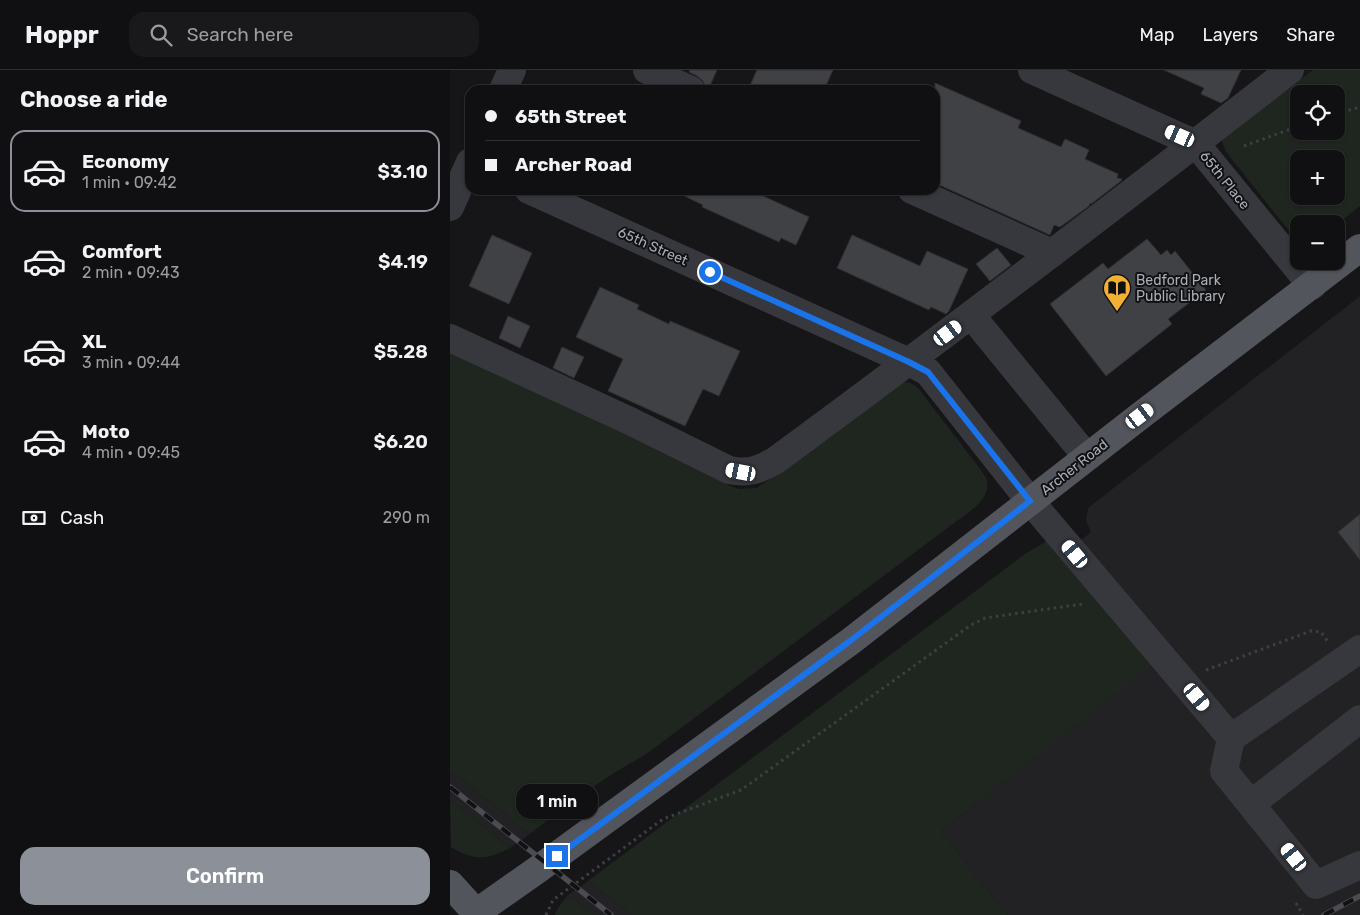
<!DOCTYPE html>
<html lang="en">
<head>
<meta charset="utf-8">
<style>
  :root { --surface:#101012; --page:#19191b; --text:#f1f3f6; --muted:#9c9d9f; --line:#303032; --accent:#8c9099 }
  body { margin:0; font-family:Rubik,sans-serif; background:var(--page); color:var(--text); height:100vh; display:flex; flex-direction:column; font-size:19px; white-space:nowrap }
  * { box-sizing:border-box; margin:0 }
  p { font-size:16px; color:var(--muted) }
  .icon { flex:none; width:28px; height:28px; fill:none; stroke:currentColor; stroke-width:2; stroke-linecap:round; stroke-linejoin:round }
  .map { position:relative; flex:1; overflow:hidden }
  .drawer { display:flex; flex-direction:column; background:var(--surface); width:450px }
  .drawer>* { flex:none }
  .top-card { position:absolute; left:15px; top:15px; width:475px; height:110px; border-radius:15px; box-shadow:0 1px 4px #0004,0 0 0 1px var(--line); display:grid; align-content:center; height:110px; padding:0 20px; background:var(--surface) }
  .fabs { position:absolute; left:840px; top:15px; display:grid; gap:10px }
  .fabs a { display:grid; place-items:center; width:55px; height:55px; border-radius:10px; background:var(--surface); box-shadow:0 1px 4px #0004,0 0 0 1px var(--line); font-size:25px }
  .end { position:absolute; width:22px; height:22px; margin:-11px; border:6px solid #1a73e8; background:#fff; box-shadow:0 0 0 2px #fff }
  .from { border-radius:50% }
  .bubble { position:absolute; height:35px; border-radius:15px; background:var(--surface); box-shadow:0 1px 4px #0004,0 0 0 1px var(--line); font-size:16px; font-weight:600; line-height:35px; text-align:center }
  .car { position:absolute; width:15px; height:30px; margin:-15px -8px; border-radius:6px; box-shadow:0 0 4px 1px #0007; background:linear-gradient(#fff 24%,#345 0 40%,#fff 0 76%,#345 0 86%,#fff 0) }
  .top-card b { display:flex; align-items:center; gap:18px; height:48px; font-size:19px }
  .top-card b+b { border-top:1px solid var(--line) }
  .top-card i { width:12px; height:12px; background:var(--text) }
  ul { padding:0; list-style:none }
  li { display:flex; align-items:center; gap:15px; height:82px; margin:0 10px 8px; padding:0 10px; border:2px solid transparent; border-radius:15px }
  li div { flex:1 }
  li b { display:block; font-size:19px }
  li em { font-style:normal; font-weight:600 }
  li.active { border-color:var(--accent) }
  li>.icon { width:45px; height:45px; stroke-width:1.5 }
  h2 { padding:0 20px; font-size:22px; line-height:60px }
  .pay { display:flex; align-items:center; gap:12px; height:55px; padding:0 20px; font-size:19px }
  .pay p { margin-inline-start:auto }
  .button { display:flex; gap:10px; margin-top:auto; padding:10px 20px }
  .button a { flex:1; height:58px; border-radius:15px; background:var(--accent); color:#fff; font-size:20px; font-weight:600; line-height:58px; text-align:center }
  header { display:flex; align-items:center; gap:30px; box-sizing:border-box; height:70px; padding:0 25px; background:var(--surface); border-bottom:1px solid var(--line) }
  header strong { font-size:24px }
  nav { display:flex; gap:28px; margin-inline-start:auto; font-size:18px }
  .search { width:350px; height:45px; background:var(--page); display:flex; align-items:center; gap:12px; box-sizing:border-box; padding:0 18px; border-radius:15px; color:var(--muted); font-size:19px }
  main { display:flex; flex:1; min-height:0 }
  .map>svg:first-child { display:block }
  .built { fill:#222225 }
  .green { fill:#1e261f; fill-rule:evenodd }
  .building { fill:#404145; stroke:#303034 }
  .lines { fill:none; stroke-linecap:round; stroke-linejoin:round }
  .path { stroke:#3d3f44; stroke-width:3; stroke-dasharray:2.5 4; stroke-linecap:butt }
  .minor { stroke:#37383d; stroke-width:28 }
  .major { stroke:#53555c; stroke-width:28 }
  .rail-casing { stroke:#4a4c52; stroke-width:5.5 }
  .rail { stroke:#111113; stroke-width:4; stroke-dasharray:11; stroke-linecap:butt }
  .route { stroke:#1a73e8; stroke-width:6 }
  .labels { text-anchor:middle; stroke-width:4; stroke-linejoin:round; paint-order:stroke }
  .street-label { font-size:14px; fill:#a8adb8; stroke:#111113 }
  .poi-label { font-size:14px; fill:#a8adb8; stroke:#111113; text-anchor:start }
</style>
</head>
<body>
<header>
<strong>Hoppr</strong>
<div class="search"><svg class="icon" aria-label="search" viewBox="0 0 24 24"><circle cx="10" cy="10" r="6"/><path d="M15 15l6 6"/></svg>Search here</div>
<nav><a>Map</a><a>Layers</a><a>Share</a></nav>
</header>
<main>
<section class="drawer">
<h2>Choose a ride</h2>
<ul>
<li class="active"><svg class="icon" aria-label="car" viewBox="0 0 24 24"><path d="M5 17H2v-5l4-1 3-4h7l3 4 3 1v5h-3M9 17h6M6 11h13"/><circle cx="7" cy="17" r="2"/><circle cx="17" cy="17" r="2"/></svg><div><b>Economy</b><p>1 min · 09:42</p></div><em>$3.10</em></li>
<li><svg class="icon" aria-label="car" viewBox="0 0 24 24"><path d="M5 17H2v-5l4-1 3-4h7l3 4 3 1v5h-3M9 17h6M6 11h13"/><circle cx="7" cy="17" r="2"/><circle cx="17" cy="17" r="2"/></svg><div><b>Comfort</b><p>2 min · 09:43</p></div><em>$4.19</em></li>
<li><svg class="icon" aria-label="car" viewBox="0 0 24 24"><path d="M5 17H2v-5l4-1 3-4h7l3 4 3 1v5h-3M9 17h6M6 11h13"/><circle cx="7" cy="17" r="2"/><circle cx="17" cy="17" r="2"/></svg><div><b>XL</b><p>3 min · 09:44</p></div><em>$5.28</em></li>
<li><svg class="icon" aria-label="car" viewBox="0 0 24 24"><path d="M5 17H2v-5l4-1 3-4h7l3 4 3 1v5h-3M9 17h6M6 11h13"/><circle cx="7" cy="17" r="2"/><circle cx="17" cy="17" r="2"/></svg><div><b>Moto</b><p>4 min · 09:45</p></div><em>$6.20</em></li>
</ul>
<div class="pay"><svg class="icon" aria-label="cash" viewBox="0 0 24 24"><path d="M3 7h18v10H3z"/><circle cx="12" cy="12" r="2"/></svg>Cash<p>290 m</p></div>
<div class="button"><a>Confirm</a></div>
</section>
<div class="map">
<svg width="910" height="845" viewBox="0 0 910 845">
  <rect width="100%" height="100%" fill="#161618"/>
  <g class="built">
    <path d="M910 226V845H557L491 761 703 594 615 483 641 462 636 451 638 438Z"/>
    <path d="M0 700 80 764 60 778 0 730Z"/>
    <path d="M138 811 181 845H145L118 825Z"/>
  </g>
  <g class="green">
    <path d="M863 0H910V136L886 155V154H849V169L845 167 836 157 776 82 772 71 774 66ZM849 24H886V61H849ZM849 89H886V126H849Z"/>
    <path d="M0 278 224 383 278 415 289 419 307 418 350 388 451 313C458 311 462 313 468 318L531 400C533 403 536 407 537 411 541 431 514 445 500 456L195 685C154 707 117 735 80 764L0 700Z"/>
    <path d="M597 471 704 594 491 761 557 845H181L138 811 575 484Z"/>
    <path d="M0 730 60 778C37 790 24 791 1 777Z"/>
    <path d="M118 825 145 845H105L108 838Z"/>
  </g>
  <g class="building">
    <path d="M240 0H267L258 20H256L253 11 247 6 239 2Z"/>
    <path d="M307 0H383L374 20H298Z"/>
    <path d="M714 0H791L778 28 771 33 751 24 754 18Z"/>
    <path d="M485 13 571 51 568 58 611 77 615 69 639 80 635 89 668 104 667 108 672 109 671 111 641 134 640 133 639 136 610 157 604 155 600 165 485 113Z"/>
    <path d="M222 120H300L359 147 346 175 331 168 329 172 252 137 253 135Z"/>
    <path d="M42 165 82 183 59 234 19 216Z"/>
    <path d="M402 165 470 196 477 181 518 199 499 241 496 244 481 237 479 240 387 198Z"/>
    <path d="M697 169 711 185 717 180 721 185 725 181 756 220 718 249 722 254 656 306 600 234 653 193 658 199Z"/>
    <path d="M547 178 561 195 540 211 526 194Z"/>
    <path d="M150 217 189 235 187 239 219 254 220 251 290 281 269 326 253 319 235 356 158 321 173 289 126 267Z"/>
    <path d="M58 246 80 256 70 278 49 268Z"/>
    <path d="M112 277 134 287 124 308 103 298Z"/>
    <path d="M910 444V490L888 462Z"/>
  </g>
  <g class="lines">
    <g class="path">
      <path d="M886 44 910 37"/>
      <path d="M794 76 849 56"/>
      <path d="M756 600 861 561 871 562 878 572"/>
      <path d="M846 833 853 845"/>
      <path d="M96 845 103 830 213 749 291 720 521 555 535 548 633 534"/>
    </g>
    <g class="minor">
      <path d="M197 0 241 20"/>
      <path d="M582 0 746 74 862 216"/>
      <path d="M53 20 62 0"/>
      <path d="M79 120 459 292 478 302 580 431 781 668 774 701 866 815 910 795"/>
      <path d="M462 120 602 183"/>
      <path d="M0 137 20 92"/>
      <path d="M521 245 637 387"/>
      <path d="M0 268 180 351 279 400C299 404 309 400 326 390 499 263 670 132 840 0"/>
      <path d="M781 668 910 579"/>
      <path d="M801 734 910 649"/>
    </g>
    <g class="major">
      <path d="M0 814 28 845"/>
      <path d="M23 845 87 800 401 571 690 346 910 178"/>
    </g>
    <g class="rail-casing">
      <g id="rail">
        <path d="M0 717 161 845"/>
        <path d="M874 845 910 826"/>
      </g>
    </g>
    <use href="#rail" class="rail"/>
  </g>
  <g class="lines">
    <path class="route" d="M107 786 400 571 580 431 478 302 459 292 260 202"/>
  </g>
  <defs>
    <g id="library-pin" transform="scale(1.4375)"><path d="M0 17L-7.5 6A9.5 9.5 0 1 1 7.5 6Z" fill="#f2b134" stroke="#111113"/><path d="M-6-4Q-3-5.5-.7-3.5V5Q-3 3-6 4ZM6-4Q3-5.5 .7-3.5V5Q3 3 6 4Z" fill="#111"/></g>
  </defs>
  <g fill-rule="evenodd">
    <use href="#library-pin" x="667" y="218"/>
  </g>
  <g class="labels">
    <g class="street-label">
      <text transform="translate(775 110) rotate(51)" y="5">65th Place</text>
      <text transform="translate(203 176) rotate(24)" y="5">65th Street</text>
      <text transform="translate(624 397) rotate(-38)" y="5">Archer Road</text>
    </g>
    <g class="poi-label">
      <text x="686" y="215">Bedford Park<tspan x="686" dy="16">Public Library</tspan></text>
    </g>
  </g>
</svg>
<div class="fabs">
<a><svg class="icon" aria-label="locate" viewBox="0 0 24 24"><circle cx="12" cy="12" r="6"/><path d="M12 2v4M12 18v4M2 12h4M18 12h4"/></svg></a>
<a>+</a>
<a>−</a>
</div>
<i class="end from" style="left:260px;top:202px"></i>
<i class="end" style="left:107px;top:786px"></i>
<div class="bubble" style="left:66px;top:714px;width:82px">1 min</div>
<i class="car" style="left:730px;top:66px;rotate:294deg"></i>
<i class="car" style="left:498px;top:263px;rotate:53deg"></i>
<i class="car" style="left:690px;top:346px;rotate:53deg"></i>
<i class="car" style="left:291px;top:402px;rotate:281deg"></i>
<i class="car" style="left:625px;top:484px;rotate:320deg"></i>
<i class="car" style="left:747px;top:627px;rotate:140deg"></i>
<i class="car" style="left:844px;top:787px;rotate:321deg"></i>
<div class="top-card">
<b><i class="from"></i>65th Street</b>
<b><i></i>Archer Road</b>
</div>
</div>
</main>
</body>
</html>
